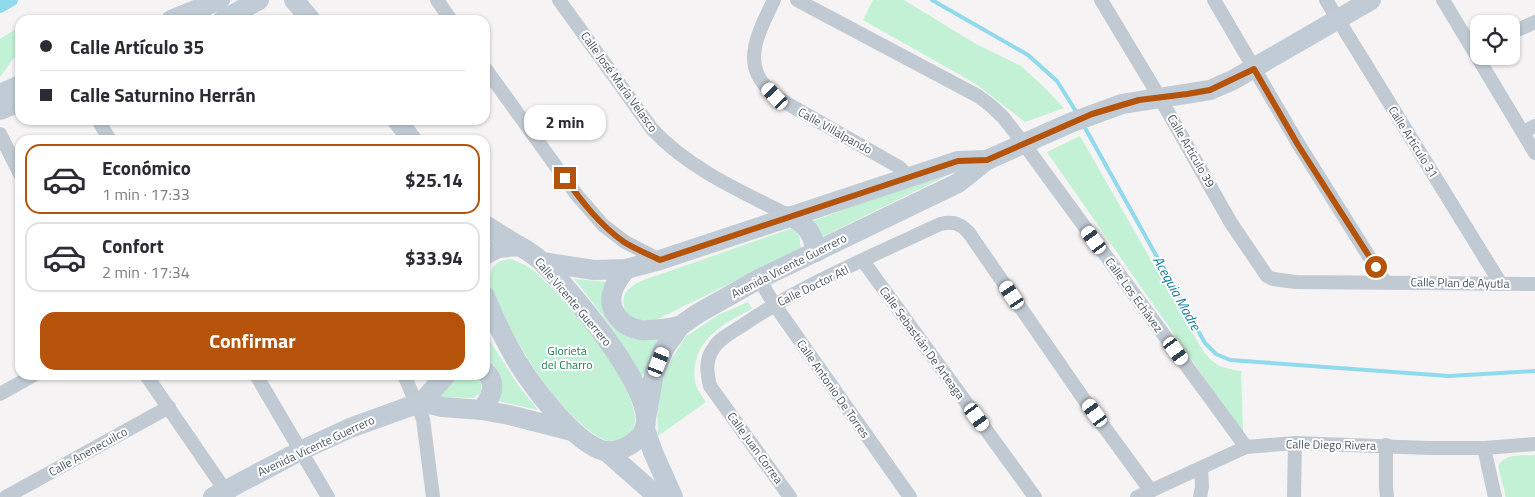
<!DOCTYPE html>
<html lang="es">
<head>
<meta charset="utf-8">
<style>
  :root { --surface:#fff; --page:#f2f2f3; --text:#2b2b33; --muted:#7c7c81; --line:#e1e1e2; --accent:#b45309 }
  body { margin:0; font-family:"Titillium Web",sans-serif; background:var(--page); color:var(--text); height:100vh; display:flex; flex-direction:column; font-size:19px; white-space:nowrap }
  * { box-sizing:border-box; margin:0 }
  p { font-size:16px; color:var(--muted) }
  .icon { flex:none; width:28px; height:28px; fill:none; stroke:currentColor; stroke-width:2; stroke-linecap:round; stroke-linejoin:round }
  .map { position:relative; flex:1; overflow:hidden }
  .side { position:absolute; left:15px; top:135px; width:475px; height:245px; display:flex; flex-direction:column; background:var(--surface); border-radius:15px; box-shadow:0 1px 4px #0004 }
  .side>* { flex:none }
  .top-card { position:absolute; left:15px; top:15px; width:475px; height:110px; border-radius:15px; box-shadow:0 1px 4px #0004; display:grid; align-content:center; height:110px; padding:0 25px; background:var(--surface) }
  .controls { position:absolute; left:1470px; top:15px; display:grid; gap:10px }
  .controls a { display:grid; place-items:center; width:50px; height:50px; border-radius:10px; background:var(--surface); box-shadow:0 1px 4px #0004; font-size:25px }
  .end { position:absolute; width:22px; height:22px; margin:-11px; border:6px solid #b45309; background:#fff; box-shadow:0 0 0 2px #fff }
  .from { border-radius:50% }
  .bubble { position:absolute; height:35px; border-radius:15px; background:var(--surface); box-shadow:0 1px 4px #0004; font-size:16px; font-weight:700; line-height:35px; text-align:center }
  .car { position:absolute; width:15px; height:30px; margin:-15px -8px; border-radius:6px; box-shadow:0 0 4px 1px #0007; background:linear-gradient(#fff 24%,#345 0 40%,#fff 0 76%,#345 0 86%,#fff 0) }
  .top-card b { display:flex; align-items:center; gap:18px; height:48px; font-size:19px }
  .top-card b+b { border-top:1px solid var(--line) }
  .top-card i { width:12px; height:12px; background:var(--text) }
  ul { padding:9px 0 0; list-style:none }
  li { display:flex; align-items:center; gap:15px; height:70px; margin:0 10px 8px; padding:0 15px; border:2px solid var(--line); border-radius:15px }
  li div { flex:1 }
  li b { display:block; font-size:19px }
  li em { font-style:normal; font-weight:700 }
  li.on { border-color:var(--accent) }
  li>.icon { width:45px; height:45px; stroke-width:1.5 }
  .cta { display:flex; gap:10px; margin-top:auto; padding:10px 25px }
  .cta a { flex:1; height:58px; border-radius:15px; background:var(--accent); color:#fff; font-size:20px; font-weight:700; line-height:58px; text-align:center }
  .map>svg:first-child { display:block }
  .green { fill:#c3f1d5 }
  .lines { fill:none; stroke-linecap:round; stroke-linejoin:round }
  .stream { stroke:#90daee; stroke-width:4 }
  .canal { stroke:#90daee; stroke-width:12 }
  .street { stroke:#c1cad2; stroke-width:14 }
  .secondary { stroke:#c1cbd6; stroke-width:20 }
  .route { stroke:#b45309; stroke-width:6 }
  .labels { text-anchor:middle; stroke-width:4; stroke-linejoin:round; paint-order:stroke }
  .street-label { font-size:12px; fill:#4a5661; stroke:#fff }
  .park-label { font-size:12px; fill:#17864f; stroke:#fff }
  .water-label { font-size:14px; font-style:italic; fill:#0c7c9b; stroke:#fff }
</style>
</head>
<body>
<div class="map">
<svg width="1535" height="497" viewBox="0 0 1535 497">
  <rect width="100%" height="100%" fill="#f5f3f3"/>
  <g class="green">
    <path d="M873 0H904L976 44 1021 66 1046 89 1064 108 1025 122 976 84 863 20Z"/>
    <path d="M20 26V49L0 77V39Z"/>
    <path d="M1080 136 1203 351C1215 366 1222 368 1241 371L1243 433 1047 152Z"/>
    <path d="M947 172 948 175 820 238 813 221Z"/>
    <path d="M793 228 799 236 801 248 652 322 629 318C619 299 622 291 641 281Z"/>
    <path d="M511 259C520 262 528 266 535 272 565 298 634 378 635 419 635 428 631 433 626 440 621 440 613 443 608 441 597 438 587 429 579 422 547 392 530 364 509 326 502 313 486 289 491 273 493 263 502 260 511 259Z"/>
    <path d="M574 279 609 282 613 326C631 341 637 342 660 336L642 377C622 342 600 310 574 279Z"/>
    <path d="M748 302 752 309C722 324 690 341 695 382 696 388 702 396 706 402L658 436 657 404 666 369 685 337 720 314Z"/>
    <path d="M485 333 518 385 538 410 498 401C504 384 501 367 485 358Z"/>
    <path d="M460 375H476C482 379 482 386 481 392L473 398 438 397Z"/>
    <path d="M1535 455V497H1506L1498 466C1505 453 1522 456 1535 455Z"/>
  </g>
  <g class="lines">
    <g class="stream">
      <path d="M932 0 1028 55 1057 81 1077 113"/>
      <path d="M1084 126 1205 343 1216 354 1230 360 1449 376 1535 371"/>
    </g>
    <path class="canal" d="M0 7 12 0"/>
    <g class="street">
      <path d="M437 0 451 20"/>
      <path d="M559 0 652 129C689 169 742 192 790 216"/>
      <path d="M774 0C753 43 737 74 788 104L899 167 908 176"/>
      <path d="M797 0 978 96 990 105 1003 117 1024 144 1246 447"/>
      <path d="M1101 0 1160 98 1231 223 1267 276 1273 279 1296 282 1535 284"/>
      <path d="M1214 0 1299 145 1385 282"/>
      <path d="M1326 0 1501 284"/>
      <path d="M1443 0 1535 153"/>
      <path d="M1511 33 1535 22"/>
      <path d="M485 68 576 194 603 225 625 242 660 260"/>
      <path d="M98 120 110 140"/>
      <path d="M1523 132 1535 126"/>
      <path d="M0 134 20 174"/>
      <path d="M863 261 1035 497"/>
      <path d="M759 279 774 304 910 497"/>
      <path d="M146 375 229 496"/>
      <path d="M256 375 328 497"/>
      <path d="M404 375 423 419 433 497"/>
      <path d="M0 394 34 375"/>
      <path d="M1386 445V488L1387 497"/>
      <path d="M1484 448 1495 497"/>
      <path d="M6 497 169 407"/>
      <path d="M790 497 710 386C707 373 705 361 713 349 720 337 735 331 746 323 806 283 875 255 940 224 953 221 960 223 969 233L1083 398 1151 491"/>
      <path d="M1137 497 1246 447 1295 443 1429 448H1484L1535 444"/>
      <path d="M1200 497 1202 487 1201 468"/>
      <path d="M1294 497 1295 443"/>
    </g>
    <g class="secondary">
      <path d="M294 0 311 20"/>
      <path d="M171 20 220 0"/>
      <path d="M223 20 259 0"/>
      <path d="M0 94 20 85"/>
      <path d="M0 110 20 102"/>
      <path d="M397 120 412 140"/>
      <path d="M790 216C807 225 813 233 816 252"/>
      <path d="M485 225 519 246"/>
      <path d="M485 255 498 248 519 246C527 250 534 255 541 261 568 287 656 390 645 427 642 437 633 444 624 448 619 450 611 452 605 451 573 444 524 376 509 347 500 331 492 313 485 296"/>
      <path d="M542 262 594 270 626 269 660 260 958 161 987 160"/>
      <path d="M626 269C620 277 614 284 612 294 608 311 623 328 641 330 654 331 667 328 680 326"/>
      <path d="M422 402 446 375"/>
      <path d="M482 410C491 397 498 384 485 371"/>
      <path d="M646 418 654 374 664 349 680 326 697 314 759 279 958 183 987 160 1070 123 1122 104 1210 90 1233 80 1371 0"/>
      <path d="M645 429 653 452 673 497"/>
      <path d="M606 451 658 497"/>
      <path d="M213 497 300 451 350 428 422 402 442 407 482 410 509 415 572 431"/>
    </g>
  </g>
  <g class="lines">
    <path class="route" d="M565 178C582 202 600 225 624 242 635 249 648 254 660 260L958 161 987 160 1092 114 1139 100 1187 94 1210 90 1254 69 1298 145 1376 267"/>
  </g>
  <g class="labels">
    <g class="street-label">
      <text transform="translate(619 82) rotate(54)" y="4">Calle José María Velasco</text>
      <text transform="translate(835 131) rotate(29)" y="4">Calle Villalpando</text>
      <text transform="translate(1413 142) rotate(58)" y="4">Calle Artículo 31</text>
      <text transform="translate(1191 151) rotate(60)" y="4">Calle Artículo 39</text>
      <text transform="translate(789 266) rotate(-27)" y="4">Avenida Vicente Guerrero</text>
      <text transform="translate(1460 283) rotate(1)" y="4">Calle Plan de Ayutla</text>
      <text transform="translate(813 286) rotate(-26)" y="4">Calle Doctor Atl</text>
      <text transform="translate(1134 295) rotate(54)" y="4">Calle Los Echávez</text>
      <text transform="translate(573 302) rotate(50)" y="4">Calle Vicente Guerrero</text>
      <text transform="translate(922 343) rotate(54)" y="4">Calle Sebastián De Arteaga</text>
      <text transform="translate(833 389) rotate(55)" y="4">Calle Antonio De Torres</text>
      <text transform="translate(1331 445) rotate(1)" y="4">Calle Diego Rivera</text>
      <text transform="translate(316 446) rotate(-25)" y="4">Avenida Vicente Guerrero</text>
      <text transform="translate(755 448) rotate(54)" y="4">Calle Juan Correa</text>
      <text transform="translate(88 452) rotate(-29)" y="4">Calle Anenecuilco</text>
    </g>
    <g class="park-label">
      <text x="567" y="355">Glorieta<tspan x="567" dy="14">del Charro</tspan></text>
    </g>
    <g class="water-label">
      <text transform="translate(1177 293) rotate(61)" y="5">Acequia Madre</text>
    </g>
  </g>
</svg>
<div class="controls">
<a><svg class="icon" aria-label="locate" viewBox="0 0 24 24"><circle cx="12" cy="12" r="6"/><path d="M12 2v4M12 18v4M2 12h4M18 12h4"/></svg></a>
</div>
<i class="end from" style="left:1376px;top:267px"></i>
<i class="end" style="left:565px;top:178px"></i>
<div class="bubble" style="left:524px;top:105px;width:82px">2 min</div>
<i class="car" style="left:775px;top:96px;rotate:317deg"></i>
<i class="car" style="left:1094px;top:240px;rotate:324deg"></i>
<i class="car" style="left:1012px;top:295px;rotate:326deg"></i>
<i class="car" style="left:1176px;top:351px;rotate:144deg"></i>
<i class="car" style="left:659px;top:362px;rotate:22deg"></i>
<i class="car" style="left:1095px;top:413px;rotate:324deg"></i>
<i class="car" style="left:977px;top:417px;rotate:144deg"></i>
<div class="top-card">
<b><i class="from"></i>Calle Artículo 35</b>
<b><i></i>Calle Saturnino Herrán</b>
</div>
<section class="side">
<ul>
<li class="on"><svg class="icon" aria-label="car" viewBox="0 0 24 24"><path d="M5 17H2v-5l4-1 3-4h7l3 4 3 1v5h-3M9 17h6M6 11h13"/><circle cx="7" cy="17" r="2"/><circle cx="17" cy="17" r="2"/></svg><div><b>Económico</b><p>1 min · 17:33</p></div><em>$25.14</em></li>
<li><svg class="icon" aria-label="car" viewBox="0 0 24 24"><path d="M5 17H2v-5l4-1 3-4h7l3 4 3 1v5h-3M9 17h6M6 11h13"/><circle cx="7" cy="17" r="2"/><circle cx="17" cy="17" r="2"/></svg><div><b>Confort</b><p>2 min · 17:34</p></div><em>$33.94</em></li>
</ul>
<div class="cta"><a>Confirmar</a></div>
</section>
</div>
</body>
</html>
